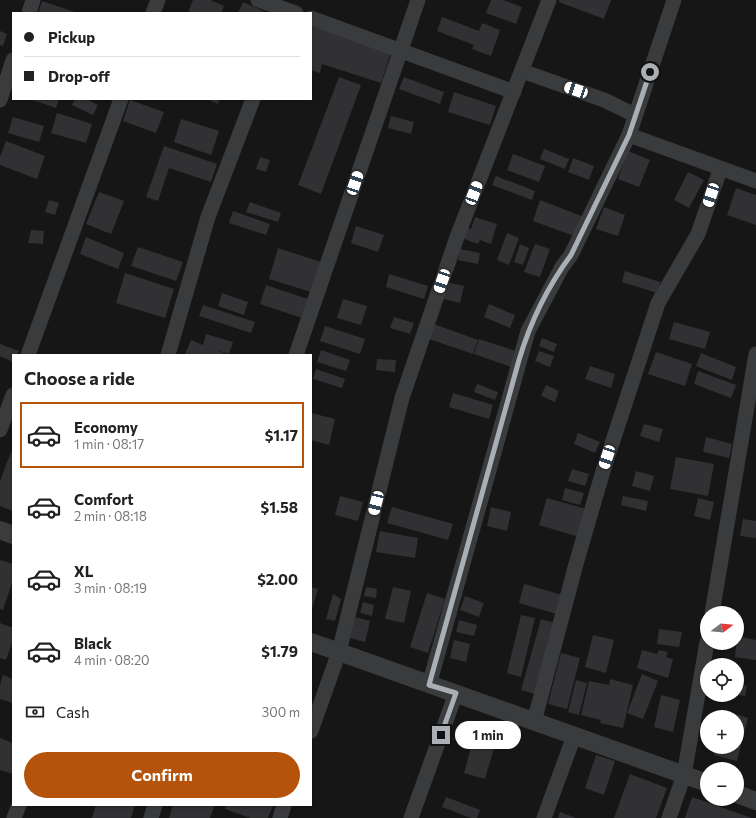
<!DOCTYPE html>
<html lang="en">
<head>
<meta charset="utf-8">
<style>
  :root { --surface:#fff; --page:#f6f6f6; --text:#222; --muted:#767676; --line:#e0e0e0; --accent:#b45309 }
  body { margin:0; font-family:Commissioner,sans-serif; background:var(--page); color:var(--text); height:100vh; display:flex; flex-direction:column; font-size:15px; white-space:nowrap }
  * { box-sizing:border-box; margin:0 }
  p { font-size:13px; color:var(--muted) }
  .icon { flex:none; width:22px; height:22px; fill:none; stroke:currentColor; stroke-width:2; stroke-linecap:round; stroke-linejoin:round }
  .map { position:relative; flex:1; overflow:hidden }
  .side { position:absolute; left:12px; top:354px; width:300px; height:452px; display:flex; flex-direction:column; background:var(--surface); border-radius:0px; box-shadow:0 1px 3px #0004 }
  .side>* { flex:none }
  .banner { position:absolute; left:12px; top:12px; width:300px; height:88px; border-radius:0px; box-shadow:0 1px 3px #0004; display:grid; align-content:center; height:88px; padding:0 12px; background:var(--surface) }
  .needle { width:26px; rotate:74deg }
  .buttons { position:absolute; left:700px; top:606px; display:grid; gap:8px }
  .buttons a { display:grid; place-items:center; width:44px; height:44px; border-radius:50%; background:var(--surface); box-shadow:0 1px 3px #0004; font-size:20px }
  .end { position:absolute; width:18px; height:18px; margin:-9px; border:5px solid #a9afb5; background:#111; box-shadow:0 0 0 2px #111 }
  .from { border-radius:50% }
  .bubble { position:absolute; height:28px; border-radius:14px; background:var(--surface); box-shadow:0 1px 3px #0004; font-size:13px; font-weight:700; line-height:28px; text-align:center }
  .car { position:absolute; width:12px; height:24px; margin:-12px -6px; border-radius:5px; box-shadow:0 0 3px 1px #0007; background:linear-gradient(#fff 24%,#345 0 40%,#fff 0 76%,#345 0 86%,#fff 0) }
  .banner b { display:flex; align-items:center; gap:14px; height:38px; font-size:15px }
  .banner b+b { border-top:1px solid var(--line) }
  .banner i { width:10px; height:10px; background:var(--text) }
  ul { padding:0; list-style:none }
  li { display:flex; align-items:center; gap:12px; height:66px; margin:0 8px 6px; padding:0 4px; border:2px solid transparent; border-radius:0px }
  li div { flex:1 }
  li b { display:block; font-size:15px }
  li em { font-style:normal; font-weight:700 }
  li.selected { border-color:var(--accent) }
  li>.icon { width:36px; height:36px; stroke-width:1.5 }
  h2 { padding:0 12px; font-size:18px; line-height:48px }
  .pay { display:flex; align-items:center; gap:10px; height:44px; padding:0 12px; font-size:15px }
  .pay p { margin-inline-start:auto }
  .button { display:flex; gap:8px; margin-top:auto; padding:8px 12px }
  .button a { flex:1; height:46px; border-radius:24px; background:var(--accent); color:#fff; font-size:16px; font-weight:700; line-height:46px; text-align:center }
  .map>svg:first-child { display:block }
  .building { fill:#313133 }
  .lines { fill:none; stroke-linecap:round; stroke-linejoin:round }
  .minor { stroke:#393b3d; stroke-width:15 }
  .tertiary { stroke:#393b3d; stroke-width:18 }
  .route { stroke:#a9afb5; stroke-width:5 }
</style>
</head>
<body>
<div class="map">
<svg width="756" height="818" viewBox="0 0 756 818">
  <rect width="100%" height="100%" fill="#161617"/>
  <g class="building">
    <path d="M193 0H210L224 6 221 13H188Z"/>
    <path d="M491 0H503L522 7 516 24 486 13Z"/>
    <path d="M559 0H611L604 19 559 2Z"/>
    <path d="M42 1 78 13H38Z"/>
    <path d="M243 2 268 13H238Z"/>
    <path d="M442 17 479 31 482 23 500 30 491 56 472 49 474 45 437 31Z"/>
    <path d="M311 26 391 52 381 83 322 64 320 73 311 70Z"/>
    <path d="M0 31 7 34 3 46 0 45Z"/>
    <path d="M339 77 361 85 321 194 298 185Z"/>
    <path d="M404 77 444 92 440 104 399 89Z"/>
    <path d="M454 92 496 106 490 125 448 112Z"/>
    <path d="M30 99H59L56 108Z"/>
    <path d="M75 99H86L98 105 93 115 72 105Z"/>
    <path d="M207 99H220L218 104Z"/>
    <path d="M130 100 164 112 156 133 123 121Z"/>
    <path d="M57 113 92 124 86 143 51 133Z"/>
    <path d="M391 116 414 122 411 134 388 128Z"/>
    <path d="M13 117 44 126 39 142 8 133Z"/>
    <path d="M181 119 219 131 211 155 174 142Z"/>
    <path d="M6 141 45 156 37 179 0 165V157Z"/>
    <path d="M164 146 217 164 211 182 169 168 158 201 146 197Z"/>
    <path d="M544 149 569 159 565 169 540 159Z"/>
    <path d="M628 151 650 160 639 187 618 179Z"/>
    <path d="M513 154 545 166 539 182 507 170Z"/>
    <path d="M260 157 270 160 266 172 256 169Z"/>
    <path d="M573 158 594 166 589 180 568 172Z"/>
    <path d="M688 172 704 180 689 208 674 200Z"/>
    <path d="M496 176 535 191 532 200 492 185Z"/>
    <path d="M736 188 756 195V225L727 215Z"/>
    <path d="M99 192 124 201 111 234 86 224Z"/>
    <path d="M49 200 59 203 55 215 45 212Z"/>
    <path d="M540 200 584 217 577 237 533 221Z"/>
    <path d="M250 202 281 213 278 222 246 212Z"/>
    <path d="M604 207 625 215 618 236 596 229Z"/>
    <path d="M233 211 270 224 266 235 229 223Z"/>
    <path d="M475 217 497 224 491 244 480 240 478 244 464 239 468 228 471 229Z"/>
    <path d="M356 226 384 235 378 252 351 243Z"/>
    <path d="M31 230 44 231 43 244 28 243Z"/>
    <path d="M507 233 519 238 509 265 497 260Z"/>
    <path d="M86 237 124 253 118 269 80 254Z"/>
    <path d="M520 244 529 248 523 265 514 262Z"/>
    <path d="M535 244 550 249 540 277 524 272Z"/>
    <path d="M138 247 183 262 176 281 131 266Z"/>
    <path d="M278 248 321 262 311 292 269 279Z"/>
    <path d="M460 249 480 253 478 264 458 260Z"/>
    <path d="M625 271 660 282 657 293 622 282Z"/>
    <path d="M125 273 174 289 165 318 116 303Z"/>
    <path d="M389 274 428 286 424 299 386 287Z"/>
    <path d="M447 282 464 286 460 303 444 299Z"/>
    <path d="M266 285 308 299 302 318 260 304Z"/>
    <path d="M222 293 248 302 244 315 218 306Z"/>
    <path d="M343 299 367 306 361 325 337 318Z"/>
    <path d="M489 304 515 315 510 328 484 317Z"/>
    <path d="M203 305 255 322 251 333 199 316Z"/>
    <path d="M394 317 414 323 410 334 390 328Z"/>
    <path d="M674 322 710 332 705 349 669 339Z"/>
    <path d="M431 323 478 340 473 354 426 338Z"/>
    <path d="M325 326 365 339 360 354 320 341Z"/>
    <path d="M206 334 233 342 229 354 211 348 229 355 185 354 191 340 203 345Z"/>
    <path d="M542 338 557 344 554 352 539 346Z"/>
    <path d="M479 339 519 352 514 368 474 354Z"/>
    <path d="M0 344 19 351 17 355H13V362L0 356Z"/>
    <path d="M321 350 350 360 346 371 317 362Z"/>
    <path d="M539 351 554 356 550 367 535 361Z"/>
    <path d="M656 352 692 364 685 386 648 374Z"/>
    <path d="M701 353 736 367 732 380 696 366Z"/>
    <path d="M377 359 396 360 395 372 376 370Z"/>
    <path d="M590 366 615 374 611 388 585 379Z"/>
    <path d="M316 369 345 379 342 388 313 379Z"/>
    <path d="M698 371 736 385 731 398 694 384Z"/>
    <path d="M477 384 498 392 495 400 474 392Z"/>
    <path d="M546 385 559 391 555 402 541 396Z"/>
    <path d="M453 393 493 405 489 419 449 407Z"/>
    <path d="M311 413 335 419 329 445 311 440Z"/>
    <path d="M644 424 663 429 659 442 640 436Z"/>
    <path d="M578 433 600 442 595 453 574 444Z"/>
    <path d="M706 437 732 444 729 458 703 452Z"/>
    <path d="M11 452 13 453V511L0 506V481Z"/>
    <path d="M676 457 714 464 708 496 670 489Z"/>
    <path d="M572 469 589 474 585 486 568 481Z"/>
    <path d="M636 471 654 476 650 491 632 486Z"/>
    <path d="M565 488 584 493 580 505 562 500Z"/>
    <path d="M340 496 363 502 358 521 335 515Z"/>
    <path d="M623 496 648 501 646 511 621 505Z"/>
    <path d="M547 498 590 510 582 538 539 525Z"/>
    <path d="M698 498 714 502 710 520 694 516Z"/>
    <path d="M392 507 453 524 448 540 387 523Z"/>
    <path d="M491 507 511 512 507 531 487 526Z"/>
    <path d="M743 519 756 521V538L740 536Z"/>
    <path d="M380 531 418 538 415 558 376 552Z"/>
    <path d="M0 560 13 564V580L3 610 0 609Z"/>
    <path d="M524 584 566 596 560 615 519 603Z"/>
    <path d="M311 587 318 589 311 612Z"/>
    <path d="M366 587 377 589 376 598 364 596Z"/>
    <path d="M393 587 411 591 404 623 385 619Z"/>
    <path d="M427 593 445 599 428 653 410 647Z"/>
    <path d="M333 594 341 599 335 621 326 619Z"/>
    <path d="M465 596 484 603 479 617 460 610Z"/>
    <path d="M363 602 374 605 372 616 360 613Z"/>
    <path d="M521 615 535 618 521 677 507 673Z"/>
    <path d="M355 617 370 621 365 642 350 638Z"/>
    <path d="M541 619 558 624 538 695 521 690Z"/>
    <path d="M459 620 477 625 474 636 456 632Z"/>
    <path d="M0 623 13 628V640L6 660 0 658Z"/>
    <path d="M659 629 682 632 679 647 657 644Z"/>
    <path d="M593 635 614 640 606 673 585 667Z"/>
    <path d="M737 636 756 640V660L735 657Z"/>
    <path d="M454 640 470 644 466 662 450 658Z"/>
    <path d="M642 650 657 654 659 650 668 652 666 657 673 659 668 678 637 668Z"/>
    <path d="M561 653 580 658 567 709 548 704Z"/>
    <path d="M642 674 658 681 643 719 627 713Z"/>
    <path d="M3 675 13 679V703L0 699V685Z"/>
    <path d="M610 679 633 685 623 728 600 723 601 720 581 715 589 681 609 685Z"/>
    <path d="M576 680 587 683 579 715 568 712Z"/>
    <path d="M737 684 747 686 745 696 737 695Z"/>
    <path d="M661 695 680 700 673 732 654 727Z"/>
    <path d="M726 711 748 718 737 761 714 755 716 747H737V717H724Z"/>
    <path d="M477 725 499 731 485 779 464 773Z"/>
    <path d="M0 738 13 743V774L0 770Z"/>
    <path d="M596 755 615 761 604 795 585 788Z"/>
    <path d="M630 774 667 788 656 818H614Z"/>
    <path d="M446 797 480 810 477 818H471L442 807Z"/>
    <path d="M692 797 752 818H685Z"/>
    <path d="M96 805H135L131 818H92Z"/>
    <path d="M173 805H215L210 818H169Z"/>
    <path d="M226 805H273L268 818H250L225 809Z"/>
    <path d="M560 812 576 818H558Z"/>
  </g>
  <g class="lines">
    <g class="minor">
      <path d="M258 0 296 13"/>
      <path d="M29 13 33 0"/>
      <path d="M153 13 158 0"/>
      <path d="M311 18 514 92"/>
      <path d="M522 71 604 100 635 115"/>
      <path d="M0 100 13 60"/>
      <path d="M629 135 756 181"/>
      <path d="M28 355 121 99"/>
      <path d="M168 355 208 217 253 99"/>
      <path d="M296 355 418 0"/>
      <path d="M0 430 13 395"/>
      <path d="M712 613 756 354"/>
      <path d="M429 685 528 331 562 267 571 255 629 135 674 0"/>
      <path d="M534 722 576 564 603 471 658 303 698 234 720 170"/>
      <path d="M311 731 339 652 402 398 457 237 549 0"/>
      <path d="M14 818 19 805"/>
      <path d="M151 818 155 805"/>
      <path d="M280 818 284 805"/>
      <path d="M411 818 456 693"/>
      <path d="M544 818 574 736"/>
      <path d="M669 818 684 775 707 642"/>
    </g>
    <g class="tertiary">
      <path d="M0 530 13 535"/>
      <path d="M311 642 707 783"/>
      <path d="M737 794 756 801"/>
    </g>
  </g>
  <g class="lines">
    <path class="route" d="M441 735 456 693 429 685 519 360C530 323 548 286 571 255L629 135 650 72"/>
  </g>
</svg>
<div class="buttons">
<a><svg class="needle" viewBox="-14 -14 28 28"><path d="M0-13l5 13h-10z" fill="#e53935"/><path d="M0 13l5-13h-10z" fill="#767676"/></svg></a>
<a><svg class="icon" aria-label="locate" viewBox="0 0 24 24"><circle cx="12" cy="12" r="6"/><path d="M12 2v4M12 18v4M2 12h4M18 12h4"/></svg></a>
<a>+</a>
<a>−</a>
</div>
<i class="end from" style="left:650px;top:72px"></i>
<i class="end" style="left:441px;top:735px"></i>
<div class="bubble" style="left:455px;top:721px;width:66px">1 min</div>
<i class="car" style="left:576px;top:90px;rotate:289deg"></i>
<i class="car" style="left:355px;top:183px;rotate:19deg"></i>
<i class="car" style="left:474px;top:193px;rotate:21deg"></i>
<i class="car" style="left:711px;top:195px;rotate:198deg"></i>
<i class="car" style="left:442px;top:281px;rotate:199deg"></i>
<i class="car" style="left:607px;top:457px;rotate:198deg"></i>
<i class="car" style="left:376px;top:503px;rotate:194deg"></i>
<div class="banner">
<b><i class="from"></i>Pickup</b>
<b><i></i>Drop-off</b>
</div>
<section class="side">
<h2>Choose a ride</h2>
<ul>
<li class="selected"><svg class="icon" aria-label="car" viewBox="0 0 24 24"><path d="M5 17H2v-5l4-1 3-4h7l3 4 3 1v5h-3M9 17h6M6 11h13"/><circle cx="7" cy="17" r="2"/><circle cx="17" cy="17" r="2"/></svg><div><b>Economy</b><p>1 min · 08:17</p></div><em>$1.17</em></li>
<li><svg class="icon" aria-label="car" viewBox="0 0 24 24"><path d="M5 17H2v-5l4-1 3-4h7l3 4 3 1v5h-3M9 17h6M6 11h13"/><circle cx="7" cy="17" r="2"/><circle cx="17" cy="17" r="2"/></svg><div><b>Comfort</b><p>2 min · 08:18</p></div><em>$1.58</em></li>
<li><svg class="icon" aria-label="car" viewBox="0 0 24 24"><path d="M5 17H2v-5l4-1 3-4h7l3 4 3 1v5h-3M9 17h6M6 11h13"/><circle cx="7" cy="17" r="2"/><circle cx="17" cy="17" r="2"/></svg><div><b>XL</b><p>3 min · 08:19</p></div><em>$2.00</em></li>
<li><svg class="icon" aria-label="car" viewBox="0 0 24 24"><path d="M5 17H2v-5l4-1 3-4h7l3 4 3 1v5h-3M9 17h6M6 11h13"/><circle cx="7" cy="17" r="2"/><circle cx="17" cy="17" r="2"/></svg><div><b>Black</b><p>4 min · 08:20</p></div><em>$1.79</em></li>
</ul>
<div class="pay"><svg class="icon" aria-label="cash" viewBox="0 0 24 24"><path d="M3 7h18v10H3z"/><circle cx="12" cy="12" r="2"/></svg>Cash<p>300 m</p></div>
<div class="button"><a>Confirm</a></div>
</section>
</div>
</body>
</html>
